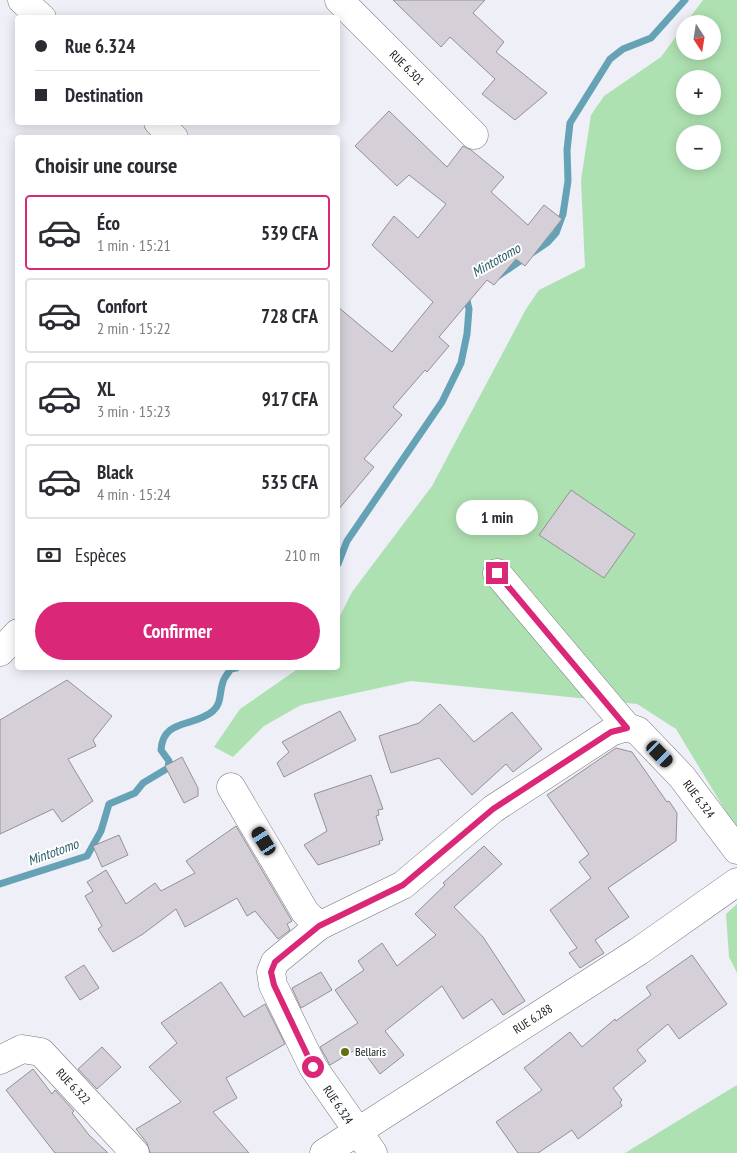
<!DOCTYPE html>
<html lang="fr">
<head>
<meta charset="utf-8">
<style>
  :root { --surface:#fff; --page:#f7f7f7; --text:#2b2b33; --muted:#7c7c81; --line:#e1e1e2; --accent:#db2777 }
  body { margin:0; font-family:"PT Sans Narrow",sans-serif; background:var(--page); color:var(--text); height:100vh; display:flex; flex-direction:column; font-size:19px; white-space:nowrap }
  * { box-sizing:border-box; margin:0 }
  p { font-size:16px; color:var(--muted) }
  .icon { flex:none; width:28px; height:28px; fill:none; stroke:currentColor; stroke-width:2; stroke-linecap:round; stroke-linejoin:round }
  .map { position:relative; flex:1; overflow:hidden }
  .side { position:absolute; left:15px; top:135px; width:325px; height:535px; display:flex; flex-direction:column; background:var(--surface); border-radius:5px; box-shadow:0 2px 12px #0003 }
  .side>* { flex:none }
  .guide { position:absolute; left:15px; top:15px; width:325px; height:110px; border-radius:5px; box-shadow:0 2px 12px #0003; display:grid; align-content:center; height:110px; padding:0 20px; background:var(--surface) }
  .needle { width:32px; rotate:168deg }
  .fabs { position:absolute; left:676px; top:15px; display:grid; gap:10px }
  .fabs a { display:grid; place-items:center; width:45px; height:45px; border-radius:50%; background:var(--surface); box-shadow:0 2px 12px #0003; font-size:25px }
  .end { position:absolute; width:22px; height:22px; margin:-11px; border:6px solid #db2777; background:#fff; box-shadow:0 0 0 2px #fff }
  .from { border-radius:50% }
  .bubble { position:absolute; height:35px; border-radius:18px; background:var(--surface); box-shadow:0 2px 12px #0003; font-size:16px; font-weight:700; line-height:35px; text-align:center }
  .car { position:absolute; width:15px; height:30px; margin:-15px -8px; border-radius:6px; box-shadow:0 0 4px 1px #0007; background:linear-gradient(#222 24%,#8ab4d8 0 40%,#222 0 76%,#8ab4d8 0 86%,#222 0) }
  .guide b { display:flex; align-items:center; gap:18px; height:48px; font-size:19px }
  .guide b+b { border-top:1px solid var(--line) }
  .guide i { width:12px; height:12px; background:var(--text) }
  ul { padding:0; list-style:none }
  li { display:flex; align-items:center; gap:15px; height:75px; margin:0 10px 8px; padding:0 10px; border:2px solid var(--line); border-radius:5px }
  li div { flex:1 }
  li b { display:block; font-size:19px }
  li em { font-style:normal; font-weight:700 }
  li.selected { border-color:var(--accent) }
  li>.icon { width:45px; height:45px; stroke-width:1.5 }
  h2 { padding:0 20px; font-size:22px; line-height:60px }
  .pay { display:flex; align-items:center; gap:12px; height:55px; padding:0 20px; font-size:19px }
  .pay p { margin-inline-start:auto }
  .action { display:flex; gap:10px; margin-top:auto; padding:10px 20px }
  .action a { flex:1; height:58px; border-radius:30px; background:var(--accent); color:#fff; font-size:20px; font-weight:700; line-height:58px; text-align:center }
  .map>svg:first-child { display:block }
  .green { fill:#aee1b1; fill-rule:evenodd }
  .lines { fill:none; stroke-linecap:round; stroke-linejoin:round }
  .stream { stroke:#65a2b5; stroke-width:7 }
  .building { fill:#d5d0d7; stroke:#949096 }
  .minor-casing { stroke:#74757c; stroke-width:29 }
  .minor { stroke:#fff; stroke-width:28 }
  .route { stroke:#db2777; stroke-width:6 }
  .poi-dot { fill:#666d13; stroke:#fcfdfe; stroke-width:2 }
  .labels { text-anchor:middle; stroke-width:4; stroke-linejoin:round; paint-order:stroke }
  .street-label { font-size:12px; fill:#151518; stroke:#fcfdfe }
  .poi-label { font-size:12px; fill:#151518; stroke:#fcfdfe; text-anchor:start }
  .water-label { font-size:14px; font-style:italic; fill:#295b68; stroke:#fcfdfe }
</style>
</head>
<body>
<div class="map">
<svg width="737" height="1153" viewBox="0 0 737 1153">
  <rect width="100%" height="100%" fill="#eeeff7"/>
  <g class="green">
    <path d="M703 0H737V830L676 729 637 704 411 681 301 705 264 726 233 757 214 747 240 709 299 668H338V620L352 592 432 486 526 309 539 290 585 267 581 180 591 115 604 96 661 57 685 24V51H712V24H685ZM685 79H712V106H685ZM685 134H712V161H685Z"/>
    <path d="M737 904V973L729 957 726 914Z"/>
    <path d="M737 1085V1153H625Z"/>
  </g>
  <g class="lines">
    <g class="stream">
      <path d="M498 276 548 242 556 233 563 214 568 181 567 150 570 123 610 59 623 49 651 38 685 0"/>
      <path d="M338 564 347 541 442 402 461 363 467 334 469 309 466 296"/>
      <path d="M0 884 87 856 101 831 109 804 135 793 143 783 168 768 169 761 161 750C163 718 193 728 213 711 222 703 219 693 223 682 224 678 228 673 231 669L236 668"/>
    </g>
  </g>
  <g class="building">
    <path d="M393 0H485L473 13 504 42 496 52 547 93 515 120 482 94 495 79 450 37 441 47Z"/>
    <path d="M389 111 447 167 463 146 471 150 504 177 491 192 528 225 544 205 562 219 525 266 516 259 494 285 487 280 439 337 449 346 427 372 425 370 393 407 402 415 364 459 374 467 338 510V307L392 352 433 302 372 245 394 216 418 238 446 204 409 175 397 186 355 146Z"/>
    <path d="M571 490 635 534 604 578 539 535Z"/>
    <path d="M67 680 112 716 93 740 96 746 68 759 93 801 62 822 53 809 0 834V720Z"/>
    <path d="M440 704 474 742 512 712 542 749 513 772 506 764 472 795 439 758 391 773 379 736 419 723Z"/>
    <path d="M340 711 356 740 284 777 277 763 289 752 282 742Z"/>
    <path d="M616 748 632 752 667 802 669 801 677 813 676 841 608 888 629 917 595 940 604 953 580 968 569 953 577 948 550 910 591 878 579 862 589 854 547 795Z"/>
    <path d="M182 757 198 788V796L184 803 165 766Z"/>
    <path d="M371 775 383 809 378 810 379 815 376 816 383 840 379 841 380 844 318 865 304 845 327 831 314 794Z"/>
    <path d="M236 826 292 921 287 924 290 930 278 939 255 911 247 916 237 898 185 927 176 909 143 934 113 952 98 929 102 926 85 896 93 891 87 882 106 870 126 904 155 883 161 891 195 873 186 861Z"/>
    <path d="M119 835 128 855 102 867 93 846Z"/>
    <path d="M484 846 502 864 454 907 483 937 525 1001 503 1015 492 999 463 1019 442 986 385 1031 404 1055 380 1074 360 1047 330 1065 320 1047 358 1023 335 990 364 970 358 961 382 943 397 966 436 935 415 914 445 885 443 883Z"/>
    <path d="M692 955 727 1004 679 1039 668 1024 637 1050 646 1061 613 1088 622 1100 620 1102 622 1106 578 1139 572 1130 538 1153H518L496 1122 542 1090 524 1068 570 1032 582 1047 615 1019 616 1021 651 995 646 987Z"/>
    <path d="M84 965 99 988 80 1000 65 977Z"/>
    <path d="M321 972 332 990 301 1008 292 988Z"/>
    <path d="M221 982 244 1017 265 1004 285 1044 226 1078 237 1098 213 1112 249 1153H150L147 1143 136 1129 181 1102 149 1067 177 1043 161 1023Z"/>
    <path d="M102 1047 121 1067 97 1089 78 1069Z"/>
    <path d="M33 1069 52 1094 55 1090 74 1111 72 1113 89 1135 108 1153H55L6 1090Z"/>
  </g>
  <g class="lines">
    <g class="minor-casing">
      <g id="minor">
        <path d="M22 0 42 18"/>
        <path id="s1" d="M339 0 474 135"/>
        <path d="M158 122 174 138"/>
        <path d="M497 573 627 727"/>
        <path d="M0 652 18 633"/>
        <path d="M231 787 305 912 319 926"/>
        <path id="s2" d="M0 1060 22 1049 41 1052 135 1153"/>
        <path id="s3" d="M324 1153 639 951 737 882"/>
        <path id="s4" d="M373 1153 313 1067 273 985 271 972 275 962 319 926 403 885 493 809 611 732 627 727 638 731 682 777 737 850"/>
      </g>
    </g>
    <use href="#minor" class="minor"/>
  </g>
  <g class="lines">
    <path class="route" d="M313 1067 274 985 271 972 275 962 319 926 403 885 493 809 611 732 627 728 497 573"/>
  </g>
  <circle class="poi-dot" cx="345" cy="1052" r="5"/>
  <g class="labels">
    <g class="street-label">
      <text dy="4" stroke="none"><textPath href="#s1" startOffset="96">RUE 6.301</textPath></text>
      <text dy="4" stroke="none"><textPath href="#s4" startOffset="749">RUE 6.324</textPath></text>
      <text dy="4" stroke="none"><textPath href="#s3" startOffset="248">RUE 6.288</textPath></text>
      <text dy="4" stroke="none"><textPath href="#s2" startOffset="91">RUE 6.322</textPath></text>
      <text transform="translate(338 1105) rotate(56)" y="4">RUE 6.324</text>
    </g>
    <g class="poi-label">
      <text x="355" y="1056">Bellaris</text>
    </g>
    <g class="water-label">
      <text transform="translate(496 260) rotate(-30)" y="5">Mintotomo</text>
      <text transform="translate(53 852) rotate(-20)" y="5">Mintotomo</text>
    </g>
  </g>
</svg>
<div class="fabs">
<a><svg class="needle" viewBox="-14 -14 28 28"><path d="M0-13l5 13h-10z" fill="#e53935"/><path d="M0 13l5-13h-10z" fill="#7c7c81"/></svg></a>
<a>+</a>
<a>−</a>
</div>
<i class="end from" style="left:313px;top:1067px"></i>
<i class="end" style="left:497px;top:573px"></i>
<div class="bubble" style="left:456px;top:500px;width:82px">1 min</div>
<i class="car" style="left:660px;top:754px;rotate:136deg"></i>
<i class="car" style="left:264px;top:841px;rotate:328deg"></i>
<div class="guide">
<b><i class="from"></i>Rue 6.324</b>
<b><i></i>Destination</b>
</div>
<section class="side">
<h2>Choisir une course</h2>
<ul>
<li class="selected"><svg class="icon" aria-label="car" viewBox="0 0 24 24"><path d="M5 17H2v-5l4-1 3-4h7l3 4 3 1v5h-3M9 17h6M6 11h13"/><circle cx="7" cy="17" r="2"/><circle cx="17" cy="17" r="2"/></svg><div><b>Éco</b><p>1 min · 15:21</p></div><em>539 CFA</em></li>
<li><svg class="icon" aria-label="car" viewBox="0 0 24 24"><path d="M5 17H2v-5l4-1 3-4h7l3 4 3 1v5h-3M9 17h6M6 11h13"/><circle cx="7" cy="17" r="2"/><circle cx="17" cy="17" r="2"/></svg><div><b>Confort</b><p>2 min · 15:22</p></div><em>728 CFA</em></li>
<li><svg class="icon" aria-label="car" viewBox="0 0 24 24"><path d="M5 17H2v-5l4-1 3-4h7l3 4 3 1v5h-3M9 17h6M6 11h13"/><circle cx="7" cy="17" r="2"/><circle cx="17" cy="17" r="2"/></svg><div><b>XL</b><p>3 min · 15:23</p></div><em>917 CFA</em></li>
<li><svg class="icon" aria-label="car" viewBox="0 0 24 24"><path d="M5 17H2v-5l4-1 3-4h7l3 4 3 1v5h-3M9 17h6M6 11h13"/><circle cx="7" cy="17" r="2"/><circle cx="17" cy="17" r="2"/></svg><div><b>Black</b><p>4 min · 15:24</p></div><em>535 CFA</em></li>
</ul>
<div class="pay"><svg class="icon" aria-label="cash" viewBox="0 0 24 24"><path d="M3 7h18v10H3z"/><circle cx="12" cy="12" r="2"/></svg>Espèces<p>210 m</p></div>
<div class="action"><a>Confirmer</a></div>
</section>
</div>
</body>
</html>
